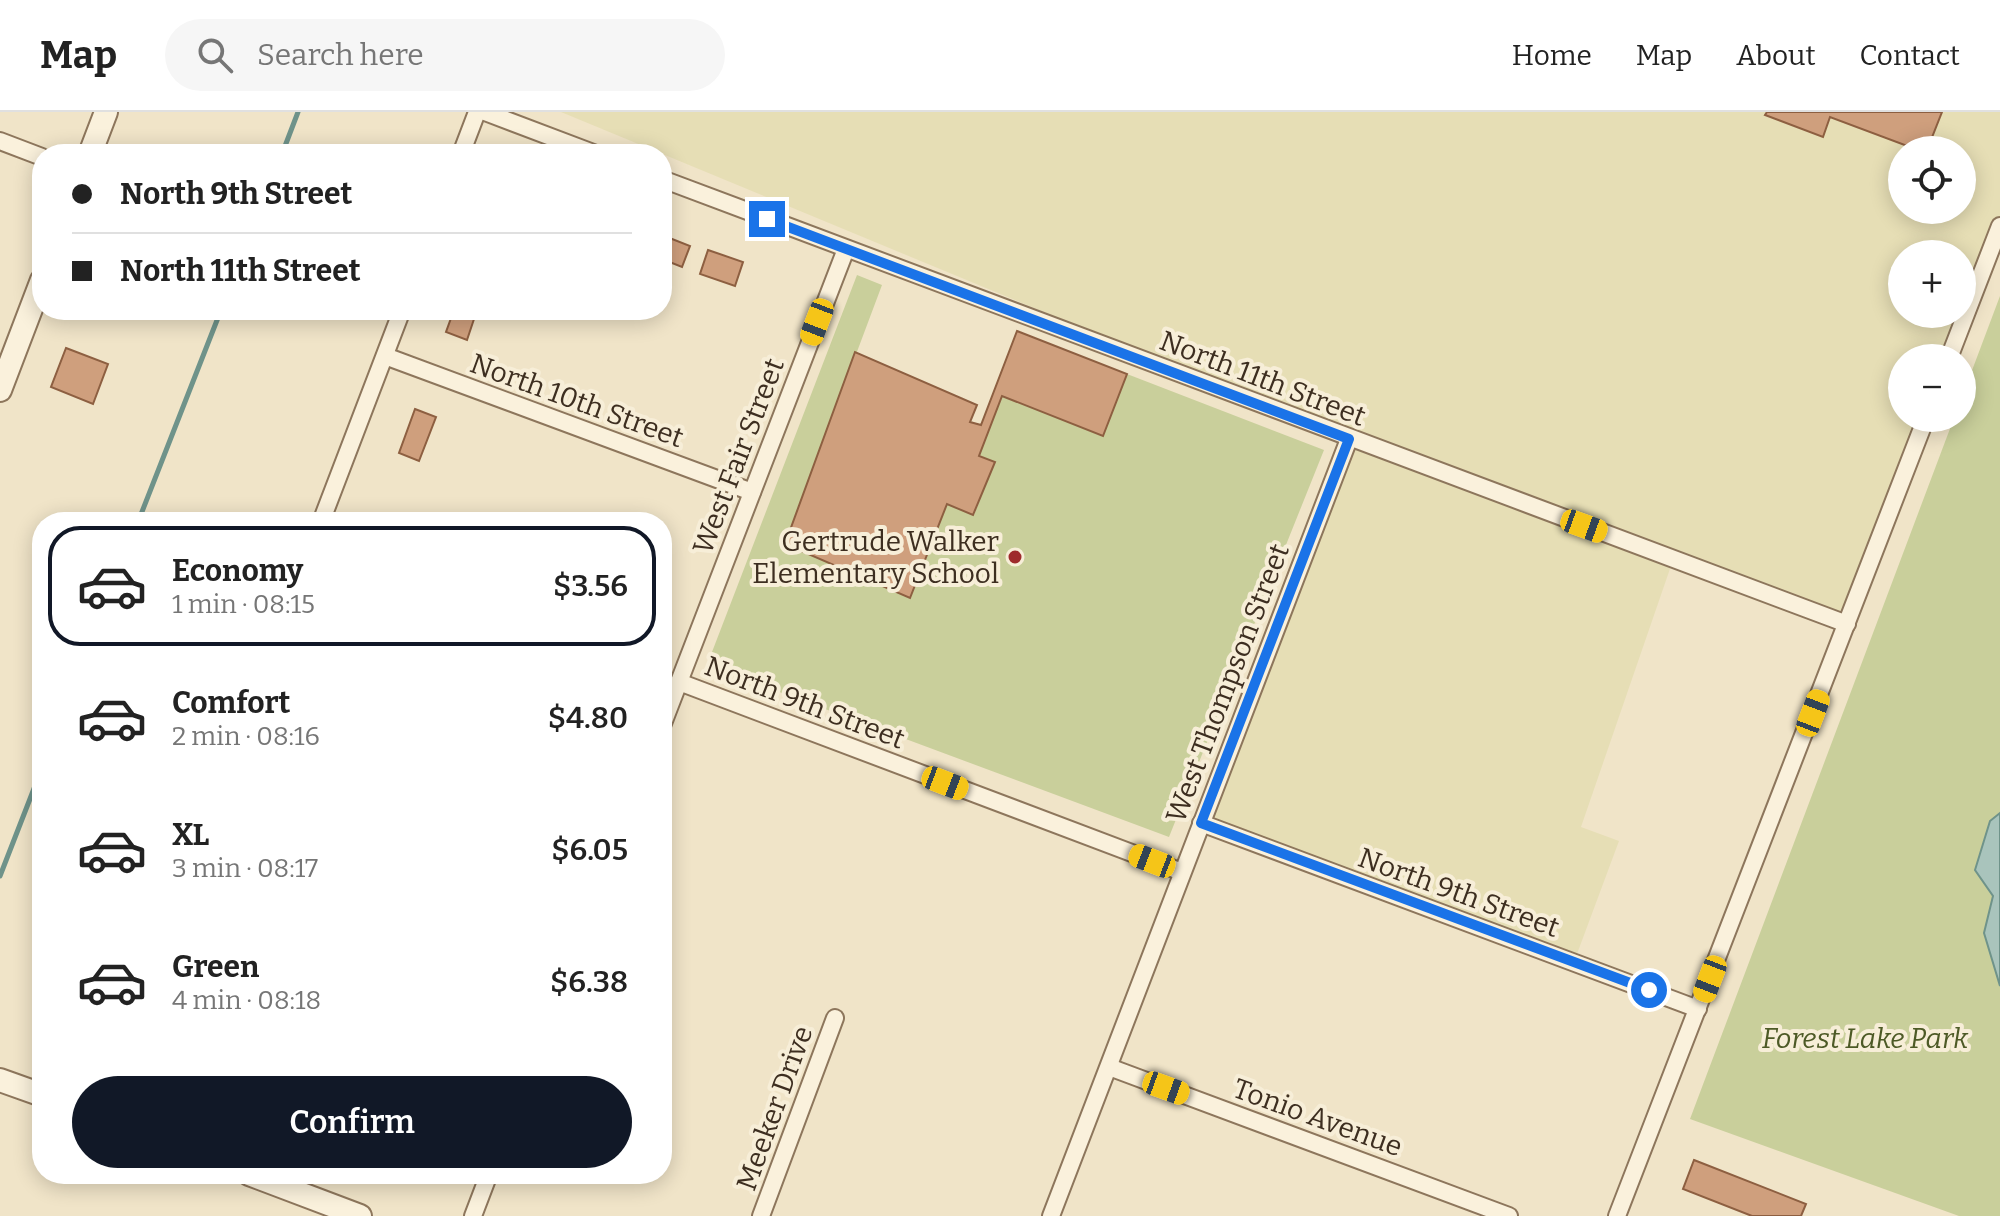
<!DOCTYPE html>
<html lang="en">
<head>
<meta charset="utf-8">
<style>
  :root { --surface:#fff; --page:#f6f6f6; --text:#222; --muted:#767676; --line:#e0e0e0; --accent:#111827 }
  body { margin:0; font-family:Bitter,serif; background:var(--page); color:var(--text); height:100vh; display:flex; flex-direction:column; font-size:30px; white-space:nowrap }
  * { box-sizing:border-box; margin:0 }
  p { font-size:26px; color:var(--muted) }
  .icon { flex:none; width:44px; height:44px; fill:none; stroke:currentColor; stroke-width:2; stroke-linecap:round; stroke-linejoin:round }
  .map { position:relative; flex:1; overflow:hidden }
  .sheet { position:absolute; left:32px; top:400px; width:640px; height:672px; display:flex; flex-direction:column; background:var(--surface); border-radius:32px; box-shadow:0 4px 20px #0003 }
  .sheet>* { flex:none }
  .top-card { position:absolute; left:32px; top:32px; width:640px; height:176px; border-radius:32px; box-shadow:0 4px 20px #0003; display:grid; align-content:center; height:176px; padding:0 40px; background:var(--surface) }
  .tools { position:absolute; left:1888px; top:24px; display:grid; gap:16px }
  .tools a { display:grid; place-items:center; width:88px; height:88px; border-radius:50%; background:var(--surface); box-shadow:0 4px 20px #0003; font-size:40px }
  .end { position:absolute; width:36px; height:36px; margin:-18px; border:10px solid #1a73e8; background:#fff; box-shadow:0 0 0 4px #fff }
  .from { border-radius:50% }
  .car { position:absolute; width:24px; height:48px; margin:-24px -12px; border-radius:10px; box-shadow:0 0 6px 2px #0007; background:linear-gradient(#f5c518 24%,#345 0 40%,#f5c518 0 76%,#345 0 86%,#f5c518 0) }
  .top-card b { display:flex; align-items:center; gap:28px; height:76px; font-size:30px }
  .top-card b+b { border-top:2px solid var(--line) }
  .top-card i { width:20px; height:20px; background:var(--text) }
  ul { padding:14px 0 0; list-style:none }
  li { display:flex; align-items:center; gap:24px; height:120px; margin:0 16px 12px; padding:0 24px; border:4px solid transparent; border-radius:32px }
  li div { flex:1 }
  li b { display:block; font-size:30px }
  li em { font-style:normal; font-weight:600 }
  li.selected { border-color:var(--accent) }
  li>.icon { width:72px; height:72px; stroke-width:1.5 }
  .button { display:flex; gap:16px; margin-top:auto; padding:16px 40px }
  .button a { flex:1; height:92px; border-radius:48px; background:var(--accent); color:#fff; font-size:32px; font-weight:600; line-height:92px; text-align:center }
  header { display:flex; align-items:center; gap:48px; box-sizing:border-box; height:112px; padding:0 40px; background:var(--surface); border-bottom:2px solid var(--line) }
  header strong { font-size:38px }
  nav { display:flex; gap:44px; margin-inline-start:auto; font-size:28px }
  .search { width:560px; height:72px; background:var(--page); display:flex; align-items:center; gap:20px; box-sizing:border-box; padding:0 28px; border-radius:44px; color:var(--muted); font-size:30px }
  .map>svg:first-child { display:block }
  .farmland { fill:#e6deb5; fill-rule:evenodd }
  .green { fill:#c9cf9b }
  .water { fill:#a9c4bc; stroke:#6f938a; stroke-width:2 }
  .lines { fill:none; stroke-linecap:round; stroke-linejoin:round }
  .stream { stroke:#6f938a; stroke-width:5 }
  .building { fill:#cf9f7d; stroke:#8d5f41; stroke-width:2 }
  .minor-casing { stroke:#8d765c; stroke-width:20 }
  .tertiary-casing { stroke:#8d765c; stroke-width:26 }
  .minor { stroke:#faf1dc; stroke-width:16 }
  .tertiary { stroke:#faf1dc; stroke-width:22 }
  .route { stroke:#1a73e8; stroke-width:10 }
  .poi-dot { fill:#9e2a2b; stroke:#f7eed8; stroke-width:3 }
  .labels { text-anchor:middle; stroke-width:8; stroke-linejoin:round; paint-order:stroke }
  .street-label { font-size:28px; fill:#3d2e20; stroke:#f7eed8 }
  .poi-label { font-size:28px; fill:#3d2e20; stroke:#f7eed8; text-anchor:end }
  .park-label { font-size:28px; font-style:italic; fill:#4d5a26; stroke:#f7eed8 }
</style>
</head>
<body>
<header>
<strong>Map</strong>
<div class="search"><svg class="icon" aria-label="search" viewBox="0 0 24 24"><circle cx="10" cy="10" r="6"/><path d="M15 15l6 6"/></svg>Search here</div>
<nav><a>Home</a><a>Map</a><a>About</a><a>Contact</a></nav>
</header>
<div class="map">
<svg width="2000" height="1104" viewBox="0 0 2000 1104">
  <rect width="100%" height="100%" fill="#f0e4c8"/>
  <path class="farmland" d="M561 0H2000V114L1949 246H1902V306H1926L1847 512 1673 448 1581 715 1619 729 1574 850 1201 711 1348 326ZM1902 38H1962V98H1902ZM1902 142H1962V202H1902Z"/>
  <g class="green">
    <path d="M857 163 882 173 785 432 909 485 947 392 974 403 994 351 979 344 1002 284 1102 324 1127 262 1324 338 1169 725 707 553Z"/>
    <path d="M2000 184V1104H1959L1690 1007 1954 306H1962V285Z"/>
  </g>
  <path class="water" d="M2000 701V874L1984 821 1993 784 1975 758 1990 709Z"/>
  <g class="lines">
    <g class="stream">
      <path d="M282 42 298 0"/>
      <path d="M138 410 221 198"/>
      <path d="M0 764 42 656"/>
    </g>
  </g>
  <g class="building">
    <path d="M1767 0H1942L1927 38H1918L1830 5 1823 25 1765 3Z"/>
    <path d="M662 123 690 134 682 155 662 147Z"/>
    <path d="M708 138 743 150 735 174 700 162Z"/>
    <path d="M454 198H477L467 228 446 220Z"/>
    <path d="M1017 219 1127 262 1103 324 1002 284 979 344 995 350 973 403 947 392 910 486 785 432 855 240 977 293 970 310 981 313Z"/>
    <path d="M66 236 108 252 93 292 51 275Z"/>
    <path d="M415 297 436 305 419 349 399 341Z"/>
    <path d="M1694 1048 1806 1092 1801 1104H1752L1683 1077Z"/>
  </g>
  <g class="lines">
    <g class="minor-casing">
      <g id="minor">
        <path d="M485 0 596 42"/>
        <path d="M0 29 42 45"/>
        <path d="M461 42 477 0"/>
        <path d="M662 67 1847 512"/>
        <path d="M385 244 752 380"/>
        <path d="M1949 246 2000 114"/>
        <path d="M321 410 402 198"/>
        <path d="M679 570 1182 760"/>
        <path d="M662 614 846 137"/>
        <path d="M1201 711 1698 897"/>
        <path d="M1109 955 1509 1104"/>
        <path d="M473 1104 489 1062"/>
        <path d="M761 1104 835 906"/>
        <path d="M1051 1104 1349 327"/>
        <path d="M1617 1104 1926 306"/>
      </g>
    </g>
    <g class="tertiary-casing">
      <g id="tertiary">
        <path d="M90 42 106 0"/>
        <path d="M0 278 42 168"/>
        <path d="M0 968 42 983"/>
        <path d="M249 1062 360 1104"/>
      </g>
    </g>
    <use href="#minor" class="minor"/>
    <use href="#tertiary" class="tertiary"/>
  </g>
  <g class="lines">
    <path class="route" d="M767 107 1349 327 1201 711 1649 878"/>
  </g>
  <circle class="poi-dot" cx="1015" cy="445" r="8"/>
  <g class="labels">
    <g class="street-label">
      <text transform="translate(1263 266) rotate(21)" y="10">North 11th Street</text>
      <text transform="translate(577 288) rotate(20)" y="10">North 10th Street</text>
      <text transform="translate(738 344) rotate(-69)" y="10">West Fair Street</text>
      <text transform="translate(1227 571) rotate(-69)" y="10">West Thompson Street</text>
      <text transform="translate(805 590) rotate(21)" y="10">North 9th Street</text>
      <text transform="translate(1459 780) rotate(20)" y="10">North 9th Street</text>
      <text transform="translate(774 996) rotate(-70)" y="10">Meeker Drive</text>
      <text transform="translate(1318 1005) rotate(20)" y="10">Tonio Avenue</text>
    </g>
    <g class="poi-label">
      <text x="999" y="439">Gertrude Walker<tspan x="999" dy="32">Elementary School</tspan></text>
    </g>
    <g class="park-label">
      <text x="1865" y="936">Forest Lake Park</text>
    </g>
  </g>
</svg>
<div class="tools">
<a><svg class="icon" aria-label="locate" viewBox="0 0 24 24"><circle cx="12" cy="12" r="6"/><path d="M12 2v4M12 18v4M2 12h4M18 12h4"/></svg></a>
<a>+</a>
<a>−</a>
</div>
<i class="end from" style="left:1649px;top:878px"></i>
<i class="end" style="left:767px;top:107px"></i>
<i class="car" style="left:817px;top:210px;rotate:201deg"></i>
<i class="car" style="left:1584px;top:414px;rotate:110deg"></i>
<i class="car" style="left:1813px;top:601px;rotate:21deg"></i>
<i class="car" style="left:945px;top:671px;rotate:111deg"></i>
<i class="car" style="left:1152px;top:749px;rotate:291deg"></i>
<i class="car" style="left:1710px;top:867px;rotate:201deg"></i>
<i class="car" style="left:1166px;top:976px;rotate:110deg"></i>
<div class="top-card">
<b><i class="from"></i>North 9th Street</b>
<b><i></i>North 11th Street</b>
</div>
<section class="sheet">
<ul>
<li class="selected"><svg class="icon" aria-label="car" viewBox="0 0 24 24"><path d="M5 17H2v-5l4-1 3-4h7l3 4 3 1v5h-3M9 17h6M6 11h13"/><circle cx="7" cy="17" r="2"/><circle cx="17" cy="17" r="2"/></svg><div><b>Economy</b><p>1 min · 08:15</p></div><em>$3.56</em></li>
<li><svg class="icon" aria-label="car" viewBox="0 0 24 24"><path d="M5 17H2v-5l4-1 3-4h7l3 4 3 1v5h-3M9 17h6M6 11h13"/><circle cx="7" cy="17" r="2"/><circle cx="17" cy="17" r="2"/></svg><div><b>Comfort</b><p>2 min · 08:16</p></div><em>$4.80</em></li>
<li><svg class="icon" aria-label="car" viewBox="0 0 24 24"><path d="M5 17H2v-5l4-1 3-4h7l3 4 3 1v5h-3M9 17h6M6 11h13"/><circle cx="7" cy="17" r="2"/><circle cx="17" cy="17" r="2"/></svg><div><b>XL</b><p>3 min · 08:17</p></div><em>$6.05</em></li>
<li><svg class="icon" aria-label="car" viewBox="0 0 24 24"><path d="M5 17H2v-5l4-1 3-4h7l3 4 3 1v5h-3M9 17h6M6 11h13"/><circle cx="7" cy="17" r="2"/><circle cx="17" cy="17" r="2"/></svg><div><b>Green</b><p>4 min · 08:18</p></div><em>$6.38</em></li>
</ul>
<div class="button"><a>Confirm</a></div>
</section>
</div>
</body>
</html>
